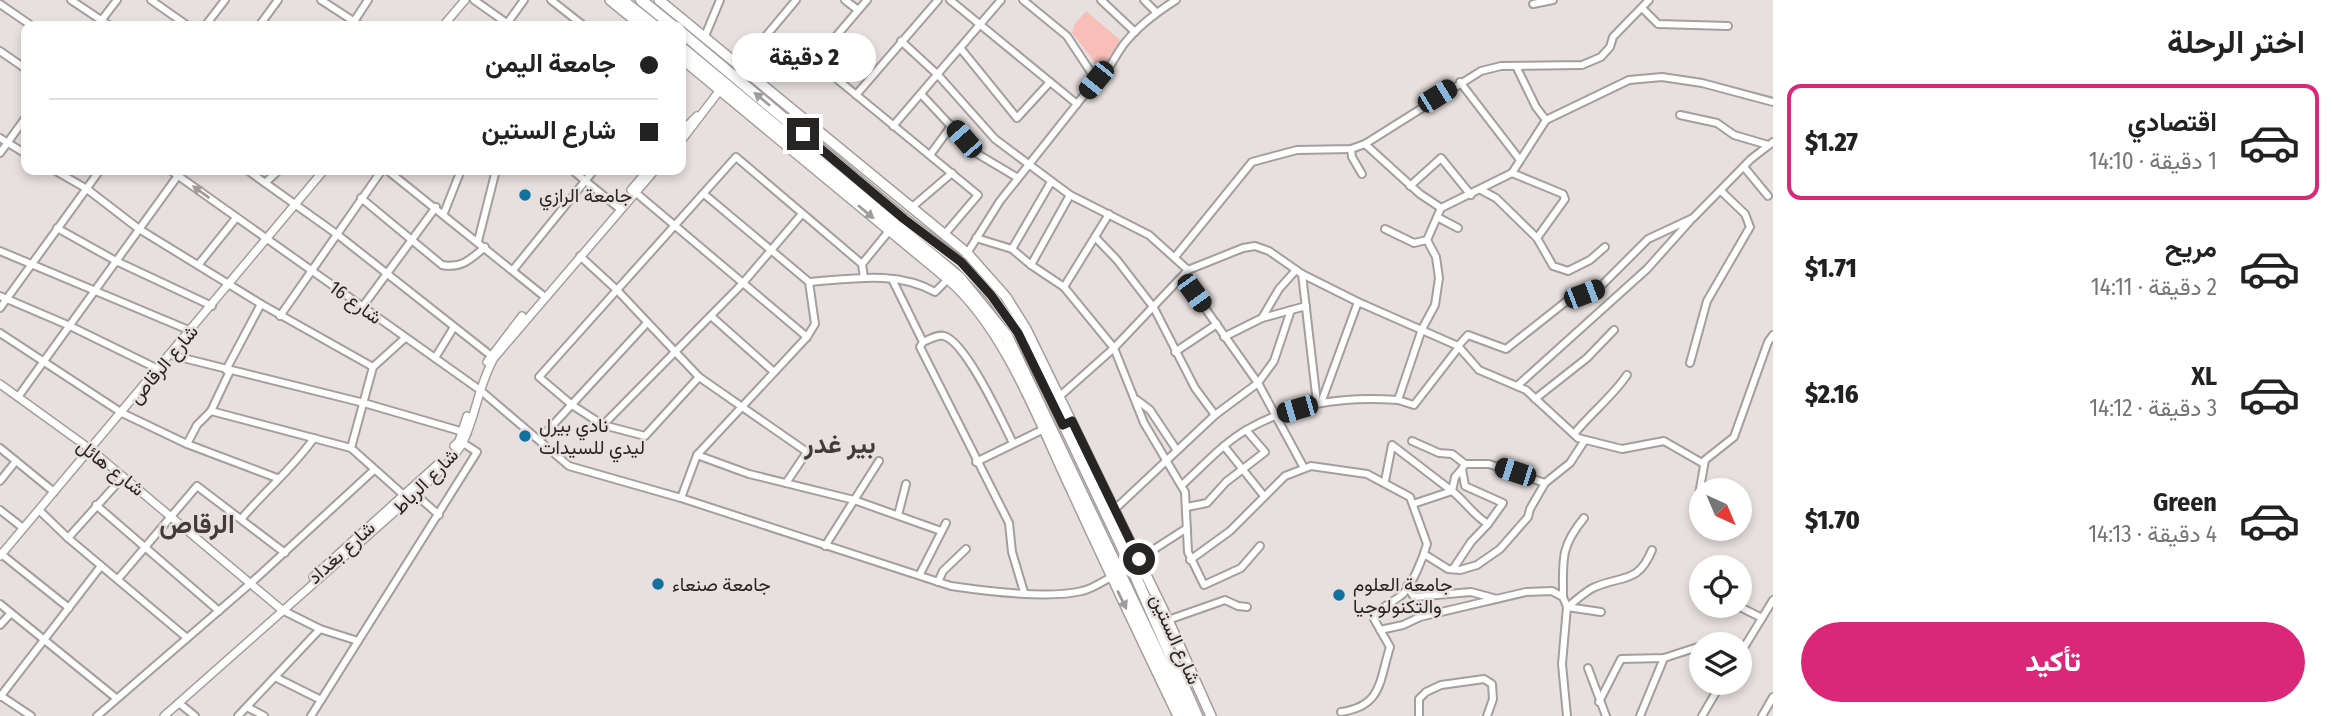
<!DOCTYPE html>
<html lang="ar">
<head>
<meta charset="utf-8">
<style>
  :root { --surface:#fff; --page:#f6f6f6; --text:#222; --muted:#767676; --line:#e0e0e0; --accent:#db2777 }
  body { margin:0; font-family:"Fira Sans Condensed",Vazirmatn,sans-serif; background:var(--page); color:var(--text); direction:rtl; height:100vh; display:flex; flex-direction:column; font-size:26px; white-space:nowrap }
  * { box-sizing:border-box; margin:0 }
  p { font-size:23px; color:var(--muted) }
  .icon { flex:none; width:38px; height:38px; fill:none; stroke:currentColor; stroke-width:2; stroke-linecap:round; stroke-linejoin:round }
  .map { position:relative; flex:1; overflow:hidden; direction:ltr }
  .sheet { display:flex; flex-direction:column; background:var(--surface); width:560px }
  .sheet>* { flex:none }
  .guide { position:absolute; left:21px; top:21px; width:665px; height:154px; border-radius:14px; box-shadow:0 4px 10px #0003; direction:rtl; display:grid; align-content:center; height:154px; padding:0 28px; background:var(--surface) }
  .needle { width:46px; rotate:136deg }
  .controls { position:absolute; left:1689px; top:478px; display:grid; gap:14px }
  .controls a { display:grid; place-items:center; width:63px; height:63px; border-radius:50%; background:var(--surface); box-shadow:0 4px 10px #0003; font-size:35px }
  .end { position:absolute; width:32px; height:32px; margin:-16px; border:9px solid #272424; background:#fff; box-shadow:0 0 0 4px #fff }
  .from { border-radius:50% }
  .bubble { position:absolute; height:49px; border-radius:24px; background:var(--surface); box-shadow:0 4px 10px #0003; font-size:23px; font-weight:800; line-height:49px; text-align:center; direction:rtl }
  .car { position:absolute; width:21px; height:42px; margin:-21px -10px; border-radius:9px; box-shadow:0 0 5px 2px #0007; background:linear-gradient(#222 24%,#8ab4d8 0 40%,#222 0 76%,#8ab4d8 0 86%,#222 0) }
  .guide b { display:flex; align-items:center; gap:24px; height:66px; font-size:26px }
  .guide b+b { border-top:2px solid var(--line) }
  .guide i { width:18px; height:18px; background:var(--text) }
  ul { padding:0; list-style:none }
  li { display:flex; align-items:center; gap:21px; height:116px; margin:0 14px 10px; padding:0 14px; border:4px solid transparent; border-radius:14px }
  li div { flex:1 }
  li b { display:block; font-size:26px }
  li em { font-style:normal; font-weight:800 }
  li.on { border-color:var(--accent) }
  li>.icon { width:63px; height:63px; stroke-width:1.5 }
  h2 { padding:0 28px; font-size:32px; line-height:84px }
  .primary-button { display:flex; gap:14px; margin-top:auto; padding:14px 28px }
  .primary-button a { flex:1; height:80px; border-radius:42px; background:var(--accent); color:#fff; font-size:28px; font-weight:800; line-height:80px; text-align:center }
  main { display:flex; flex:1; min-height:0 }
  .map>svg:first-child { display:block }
  .green { fill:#f8bfb8 }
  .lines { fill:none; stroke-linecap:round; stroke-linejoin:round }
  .minor-casing { stroke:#a49e9d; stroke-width:10 }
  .tertiary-casing { stroke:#a49e9d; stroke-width:10 }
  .primary-casing { stroke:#a49e9d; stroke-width:12 }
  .trunk-casing { stroke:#a49e9d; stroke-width:13 }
  .minor { stroke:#fff; stroke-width:6 }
  .tertiary { stroke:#fff; stroke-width:7 }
  .primary { stroke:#fff; stroke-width:9 }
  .trunk { stroke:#fff; stroke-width:10 }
  .oneway { fill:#9e9c9c }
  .route { stroke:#272424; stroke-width:9 }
  .poi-dot { fill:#1371a0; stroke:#e7e0df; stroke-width:2.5 }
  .labels { text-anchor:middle; stroke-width:5; stroke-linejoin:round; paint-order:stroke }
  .poi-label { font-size:19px; fill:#272424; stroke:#e7e0df; text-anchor:start }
  .street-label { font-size:19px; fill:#272424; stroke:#e7e0df }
  .district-label { font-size:26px; font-weight:bold; fill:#413b3a; stroke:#e7e0df }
</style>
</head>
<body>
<main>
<section class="sheet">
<h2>اختر الرحلة</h2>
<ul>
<li class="on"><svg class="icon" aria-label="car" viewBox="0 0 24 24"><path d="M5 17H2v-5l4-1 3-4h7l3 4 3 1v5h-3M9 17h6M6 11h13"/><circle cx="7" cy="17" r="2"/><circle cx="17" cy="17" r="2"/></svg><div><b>اقتصادي</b><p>1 دقيقة · 14:10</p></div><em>$1.27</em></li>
<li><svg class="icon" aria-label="car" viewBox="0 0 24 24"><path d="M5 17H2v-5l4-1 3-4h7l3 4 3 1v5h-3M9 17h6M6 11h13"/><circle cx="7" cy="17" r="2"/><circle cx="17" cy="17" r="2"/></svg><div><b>مريح</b><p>2 دقيقة · 14:11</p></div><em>$1.71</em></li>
<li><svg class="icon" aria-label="car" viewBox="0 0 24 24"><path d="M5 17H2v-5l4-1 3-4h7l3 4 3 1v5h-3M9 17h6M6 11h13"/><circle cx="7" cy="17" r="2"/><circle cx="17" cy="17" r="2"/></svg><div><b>XL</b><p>3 دقيقة · 14:12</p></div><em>$2.16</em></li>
<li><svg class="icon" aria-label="car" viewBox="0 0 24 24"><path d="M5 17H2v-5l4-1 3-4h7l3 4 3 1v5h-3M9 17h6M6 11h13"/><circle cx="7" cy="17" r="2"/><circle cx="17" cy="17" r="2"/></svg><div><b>Green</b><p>4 دقيقة · 14:13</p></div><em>$1.70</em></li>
</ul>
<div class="primary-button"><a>تأكيد</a></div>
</section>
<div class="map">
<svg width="1773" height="716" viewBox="0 0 1773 716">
  <rect width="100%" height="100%" fill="#e7e0df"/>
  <path class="green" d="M1086 11 1120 40 1101 70 1072 33 1074 25Z"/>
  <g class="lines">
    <g class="minor-casing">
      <g id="minor">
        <path d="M71 0 110 26"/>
        <path d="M151 0 188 26"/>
        <path d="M321 0 361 26"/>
        <path d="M474 0 511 26"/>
        <path d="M551 0 584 26"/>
        <path d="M845 0 858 10"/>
        <path d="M867 0 815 61 978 195 944 235"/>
        <path d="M950 0 1077 104"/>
        <path d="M1023 0 1067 36 1096 80"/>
        <path d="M1101 0 1135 32"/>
        <path d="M1144 0 1156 12"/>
        <path d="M0 4 32 26"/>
        <path d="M1533 4 1553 0"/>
        <path d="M1642 8 1658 24 1728 26"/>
        <path d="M506 25 524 0"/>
        <path d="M97 26 117 0"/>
        <path d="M205 26 225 0"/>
        <path d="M259 26 278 0"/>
        <path d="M351 26 368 0"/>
        <path d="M705 36 720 0"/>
        <path d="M901 41 938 75 995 139 1070 195 1149 235 1188 270"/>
        <path d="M961 49 1017 118 1050 82"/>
        <path d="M0 51 26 69"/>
        <path d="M1516 66 1536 107 1546 120"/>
        <path d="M740 67 796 0"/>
        <path d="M1460 82 1520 160"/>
        <path d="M921 94 976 153 1018 178"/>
        <path d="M856 95 938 0"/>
        <path d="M1680 115 1717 123 1734 135 1768 145"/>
        <path d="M893 126 1001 0"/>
        <path d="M0 138 26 154"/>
        <path d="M1365 144 1420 194 1441 208"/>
        <path d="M1351 149 1352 157 1362 174"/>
        <path d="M0 153 26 117"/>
        <path d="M930 155 952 125"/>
        <path d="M1744 167 1768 196"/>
        <path d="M54 170 87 189 139 229 261 304 373 367"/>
        <path d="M170 170 480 390 569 466 681 498 951 586C985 591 1049 599 1082 591 1092 589 1102 582 1111 577"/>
        <path d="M247 170 338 235 494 358"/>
        <path d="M387 170 545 297"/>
        <path d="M572 170 620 209"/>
        <path d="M1512 173 1563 194 1565 199 1537 238 1553 266 1568 271 1590 260 1605 247"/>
        <path d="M265 183 279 170"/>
        <path d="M1410 186 1441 158 1471 195"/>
        <path d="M1481 190 1496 198 1537 238"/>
        <path d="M635 192 807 337"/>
        <path d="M1070 195 1031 265 1064 287 1114 348 1144 423 1185 492 1188 552 1204 585 1241 568 1260 546"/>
        <path d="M361 198 442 265C461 269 471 259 485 247"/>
        <path d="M911 208 952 173"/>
        <path d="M444 213 461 170"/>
        <path d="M1437 217 1458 228"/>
        <path d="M57 228 116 261 212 306"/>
        <path d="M1385 229 1414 243 1427 240"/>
        <path d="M1095 237 1117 260 1154 308 1195 388 1215 415"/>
        <path d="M976 238 1012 249 1031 265"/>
        <path d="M478 241 496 170"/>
        <path d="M1012 249 1051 182"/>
        <path d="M0 251 191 331"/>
        <path d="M966 255 1000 201 1096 80C1110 71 1114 57 1124 44 1138 26 1157 12 1176 0"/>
        <path d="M580 256 617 290 699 377 807 452 786 483"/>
        <path d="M1175 257 1252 162 1297 150 1351 149 1365 144 1481 71 1501 66 1582 65 1601 57 1610 47 1613 37 1649 0"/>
        <path d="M199 264 236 218"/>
        <path d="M513 270 594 170"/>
        <path d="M1302 274 1317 403"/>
        <path d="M1183 277 1258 383 1304 468"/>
        <path d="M864 278 862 264 889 231"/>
        <path d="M892 279 923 342 920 347 1009 523 1012 552 1024 592"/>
        <path d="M809 282C851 279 897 270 935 292L948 279"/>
        <path d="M1064 287 1109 214"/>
        <path d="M0 296 70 326 158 369"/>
        <path d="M363 306 436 207"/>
        <path d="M0 308 100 170"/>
        <path d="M280 316 382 170"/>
        <path d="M711 316 774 372"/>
        <path d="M1262 318 1279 289 1296 270"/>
        <path d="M0 333 122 413 187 444 277 478"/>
        <path d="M1224 337 1262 318 1306 306"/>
        <path d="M923 342C929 340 937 334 944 336 966 342 1002 421 1013 443"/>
        <path d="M1458 346 1468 335 1506 349 1568 300 1599 288 1648 239 1693 218 1751 159 1773 142"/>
        <path d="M1175 352 1217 324"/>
        <path d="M171 355 364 403 467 433"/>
        <path d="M435 358 454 327"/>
        <path d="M1690 363 1707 301 1750 227 1745 214 1721 191"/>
        <path d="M226 370 261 304"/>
        <path d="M699 377 645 436 603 425 572 405 539 377 736 157 862 264"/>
        <path d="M1517 386 1647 269 1690 221"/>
        <path d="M1060 396 1114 348 1188 270 1243 248 1255 246 1269 251 1302 274 1358 302 1458 346 1479 370 1526 390 1578 438 1622 449 1664 441 1704 464"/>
        <path d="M18 397 182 170"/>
        <path d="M1535 399 1587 358 1614 330"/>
        <path d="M1137 400 1150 410 1176 449"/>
        <path d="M1398 400 1414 405 1459 347"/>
        <path d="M1321 403 1358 302"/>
        <path d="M211 411 351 448 407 498"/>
        <path d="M603 425 743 283 801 215"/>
        <path d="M1574 434C1591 413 1612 397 1627 375"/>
        <path d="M539 440 647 323"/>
        <path d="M1412 441 1439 453 1452 454 1465 464"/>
        <path d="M187 444 197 425 211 411 230 371"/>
        <path d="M1224 446 1264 496"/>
        <path d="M0 448 54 492"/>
        <path d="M351 448 373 367 405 338"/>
        <path d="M697 455 749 474 854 500 941 531"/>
        <path d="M976 462 1046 428"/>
        <path d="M1462 469 1465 464H1489L1545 483"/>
        <path d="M0 481 16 461"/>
        <path d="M1385 481 1392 445 1452 491 1455 477 1462 469 1465 486 1503 503 1488 524"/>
        <path d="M1182 485C1203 466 1223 443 1248 429 1293 403 1347 396 1398 400L1422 329 1435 305 1439 278 1436 257 1427 240 1441 208 1512 173 1546 120 1629 80 1662 77 1702 83 1773 102"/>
        <path d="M415 494 439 515"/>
        <path d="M681 498 697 455 807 337 815 324 809 282 704 194"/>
        <path d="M1698 500 1705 460 1734 437 1768 342 1773 335"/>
        <path d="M1413 504 1452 491C1465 501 1473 515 1488 524L1471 542 1453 569"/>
        <path d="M96 505 219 611"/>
        <path d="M1187 507 1207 503 1226 482 1265 452 1246 430"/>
        <path d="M1115 509 1215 415 1258 383 1274 361 1291 310"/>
        <path d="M0 510 23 528"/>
        <path d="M39 510 68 538 187 638"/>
        <path d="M898 515 906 484"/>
        <path d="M242 518C266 490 293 468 314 438"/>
        <path d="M68 538 123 477"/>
        <path d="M825 546 879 461"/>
        <path d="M0 553 69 608"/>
        <path d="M1424 554 1448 569 1460 570 1477 565 1500 549 1528 517 1530 509 1545 483 1570 463 1585 440"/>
        <path d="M1139 559 1187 528"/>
        <path d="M1190 560 1230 531 1285 476 1311 466 1367 474 1410 497 1427 544C1423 558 1413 583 1403 594 1392 603 1381 606 1374 619L1390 647C1379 682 1382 706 1341 712"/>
        <path d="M920 574 946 523"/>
        <path d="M118 579 197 486 285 553"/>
        <path d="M938 582 943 571 966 549"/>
        <path d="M1407 586 1414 597 1471 592 1497 599"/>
        <path d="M1563 597C1563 560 1560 547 1584 518"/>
        <path d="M0 604 116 698"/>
        <path d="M1738 606 1762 618"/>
        <path d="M282 610 320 629 358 641"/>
        <path d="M1601 612 1567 607C1576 601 1585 591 1595 587 1623 575 1638 584 1652 550"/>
        <path d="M1168 620 1225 600 1238 606 1247 607"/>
        <path d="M0 625 11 613"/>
        <path d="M1380 630 1403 625 1420 617 1526 592 1552 591 1563 597 1567 607 1562 664 1567 716"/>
        <path d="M1740 654 1773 600"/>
        <path d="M1588 668 1606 716"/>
        <path d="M275 677 321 700"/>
        <path d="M1 696 31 716"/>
        <path d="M0 697 101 566"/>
        <path d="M1599 702 1621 659 1664 658 1701 646"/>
        <path d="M179 703 195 716"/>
        <path d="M247 707 264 716"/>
        <path d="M97 716 251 583 374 470"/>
        <path d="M238 716 320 629"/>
        <path d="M311 716 477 452 463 443"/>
        <path d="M1419 716V699L1426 692 1441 685 1484 679 1492 684 1493 699 1487 716"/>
        <path d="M1640 716 1664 658"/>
        <path d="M1702 716 1722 682"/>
        <path d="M1762 716 1773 697"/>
      </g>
    </g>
    <g class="tertiary-casing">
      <g id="tertiary">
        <path d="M443 26 465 0"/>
        <path d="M681 132 697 116"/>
        <path d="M681 141 720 90"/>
        <path d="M631 190 648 170"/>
        <path d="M487 362 522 316"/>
        <path d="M0 384 90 449 282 610"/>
        <path d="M454 446 459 441 467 416"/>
        <path d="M0 556 324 170"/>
        <path d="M313 577 439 463"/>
        <path d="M164 716 408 500C426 483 454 462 464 440 476 414 479 384 494 358L655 170"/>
      </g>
    </g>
    <g class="primary-casing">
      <g id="primary">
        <path d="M610 0 642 26"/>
        <path d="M659 0 967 253 1006 297 1026 329 1168 620 1211 716"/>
        <path d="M681 58 948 279C1005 328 1039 421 1071 489 1106 565 1142 641 1178 716"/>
      </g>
    </g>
    <g class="trunk-casing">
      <g id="trunk">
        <path d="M622 0 655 26"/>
        <path d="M641 0 673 26"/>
        <path d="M681 32 904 219 961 263 991 295 1018 333 1048 391 1131 566 1197 716"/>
        <path d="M681 47 959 277 1007 336 1188 716"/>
        <path d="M1131 566 1139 559"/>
      </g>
    </g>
    <use href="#minor" class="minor"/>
    <use href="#tertiary" class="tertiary"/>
    <use href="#primary" class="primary"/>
    <use href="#trunk" class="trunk"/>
  </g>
  <defs><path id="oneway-solid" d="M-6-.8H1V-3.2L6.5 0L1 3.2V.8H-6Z" transform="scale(1.75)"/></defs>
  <g class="oneway">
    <use href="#oneway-solid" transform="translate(762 99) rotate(-140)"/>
    <use href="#oneway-solid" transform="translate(201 192) rotate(-144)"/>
    <use href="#oneway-solid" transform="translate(866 212) rotate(40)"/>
    <use href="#oneway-solid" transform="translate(1122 600) rotate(64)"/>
  </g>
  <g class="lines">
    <path class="route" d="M803 134 904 219 961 262 991 295 1018 333 1063 425 1072 421 1139 559"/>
  </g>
  <g class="poi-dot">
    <circle cx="525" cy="195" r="7"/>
    <circle cx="525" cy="436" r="7"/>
    <circle cx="658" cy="584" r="7"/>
    <circle cx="1339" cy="595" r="7"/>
  </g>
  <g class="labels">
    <g class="poi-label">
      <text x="539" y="202">جامعة الرازي</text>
      <text x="539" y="432">نادي بيرل<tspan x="539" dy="22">ليدي للسيدات</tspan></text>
      <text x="672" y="591">جامعة صنعاء</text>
      <text x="1353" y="591">جامعة العلوم<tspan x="1353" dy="22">والتكنولوجيا</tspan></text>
    </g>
    <g class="street-label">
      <text transform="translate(356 302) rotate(36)" y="7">شارع 16</text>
      <text transform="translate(163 364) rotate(-50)" y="7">شارع الرقاص</text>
      <text transform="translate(111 467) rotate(38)" y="7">شارع هائل</text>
      <text transform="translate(425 481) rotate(-45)" y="7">شارع الرباط</text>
      <text transform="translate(341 552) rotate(-42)" y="7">شارع بغداد</text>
      <text transform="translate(1176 639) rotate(66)" y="7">شارع الستين</text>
    </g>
    <g class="district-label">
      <text x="840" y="453">بير غدر</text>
      <text x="197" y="533">الرقاص</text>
    </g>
  </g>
</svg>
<div class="controls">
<a><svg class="needle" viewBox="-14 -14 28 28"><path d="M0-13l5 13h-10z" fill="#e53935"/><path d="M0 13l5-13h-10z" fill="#767676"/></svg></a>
<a><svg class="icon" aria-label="locate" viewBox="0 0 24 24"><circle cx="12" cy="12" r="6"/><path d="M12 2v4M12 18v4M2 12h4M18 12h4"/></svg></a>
<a><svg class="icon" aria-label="layers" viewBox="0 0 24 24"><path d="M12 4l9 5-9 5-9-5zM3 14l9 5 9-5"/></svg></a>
</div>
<i class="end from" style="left:1139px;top:559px"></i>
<i class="end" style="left:803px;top:134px"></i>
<div class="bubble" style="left:732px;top:33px;width:144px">2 دقيقة</div>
<i class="car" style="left:1096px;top:80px;rotate:219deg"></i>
<i class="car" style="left:1437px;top:96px;rotate:58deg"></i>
<i class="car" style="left:964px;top:139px;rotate:319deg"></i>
<i class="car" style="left:1194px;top:293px;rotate:144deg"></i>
<i class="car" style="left:1584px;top:294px;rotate:69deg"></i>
<i class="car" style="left:1297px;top:409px;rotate:254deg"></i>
<i class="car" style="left:1515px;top:472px;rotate:288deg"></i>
<div class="guide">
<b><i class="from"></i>جامعة اليمن</b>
<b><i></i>شارع الستين</b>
</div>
</div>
</main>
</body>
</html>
